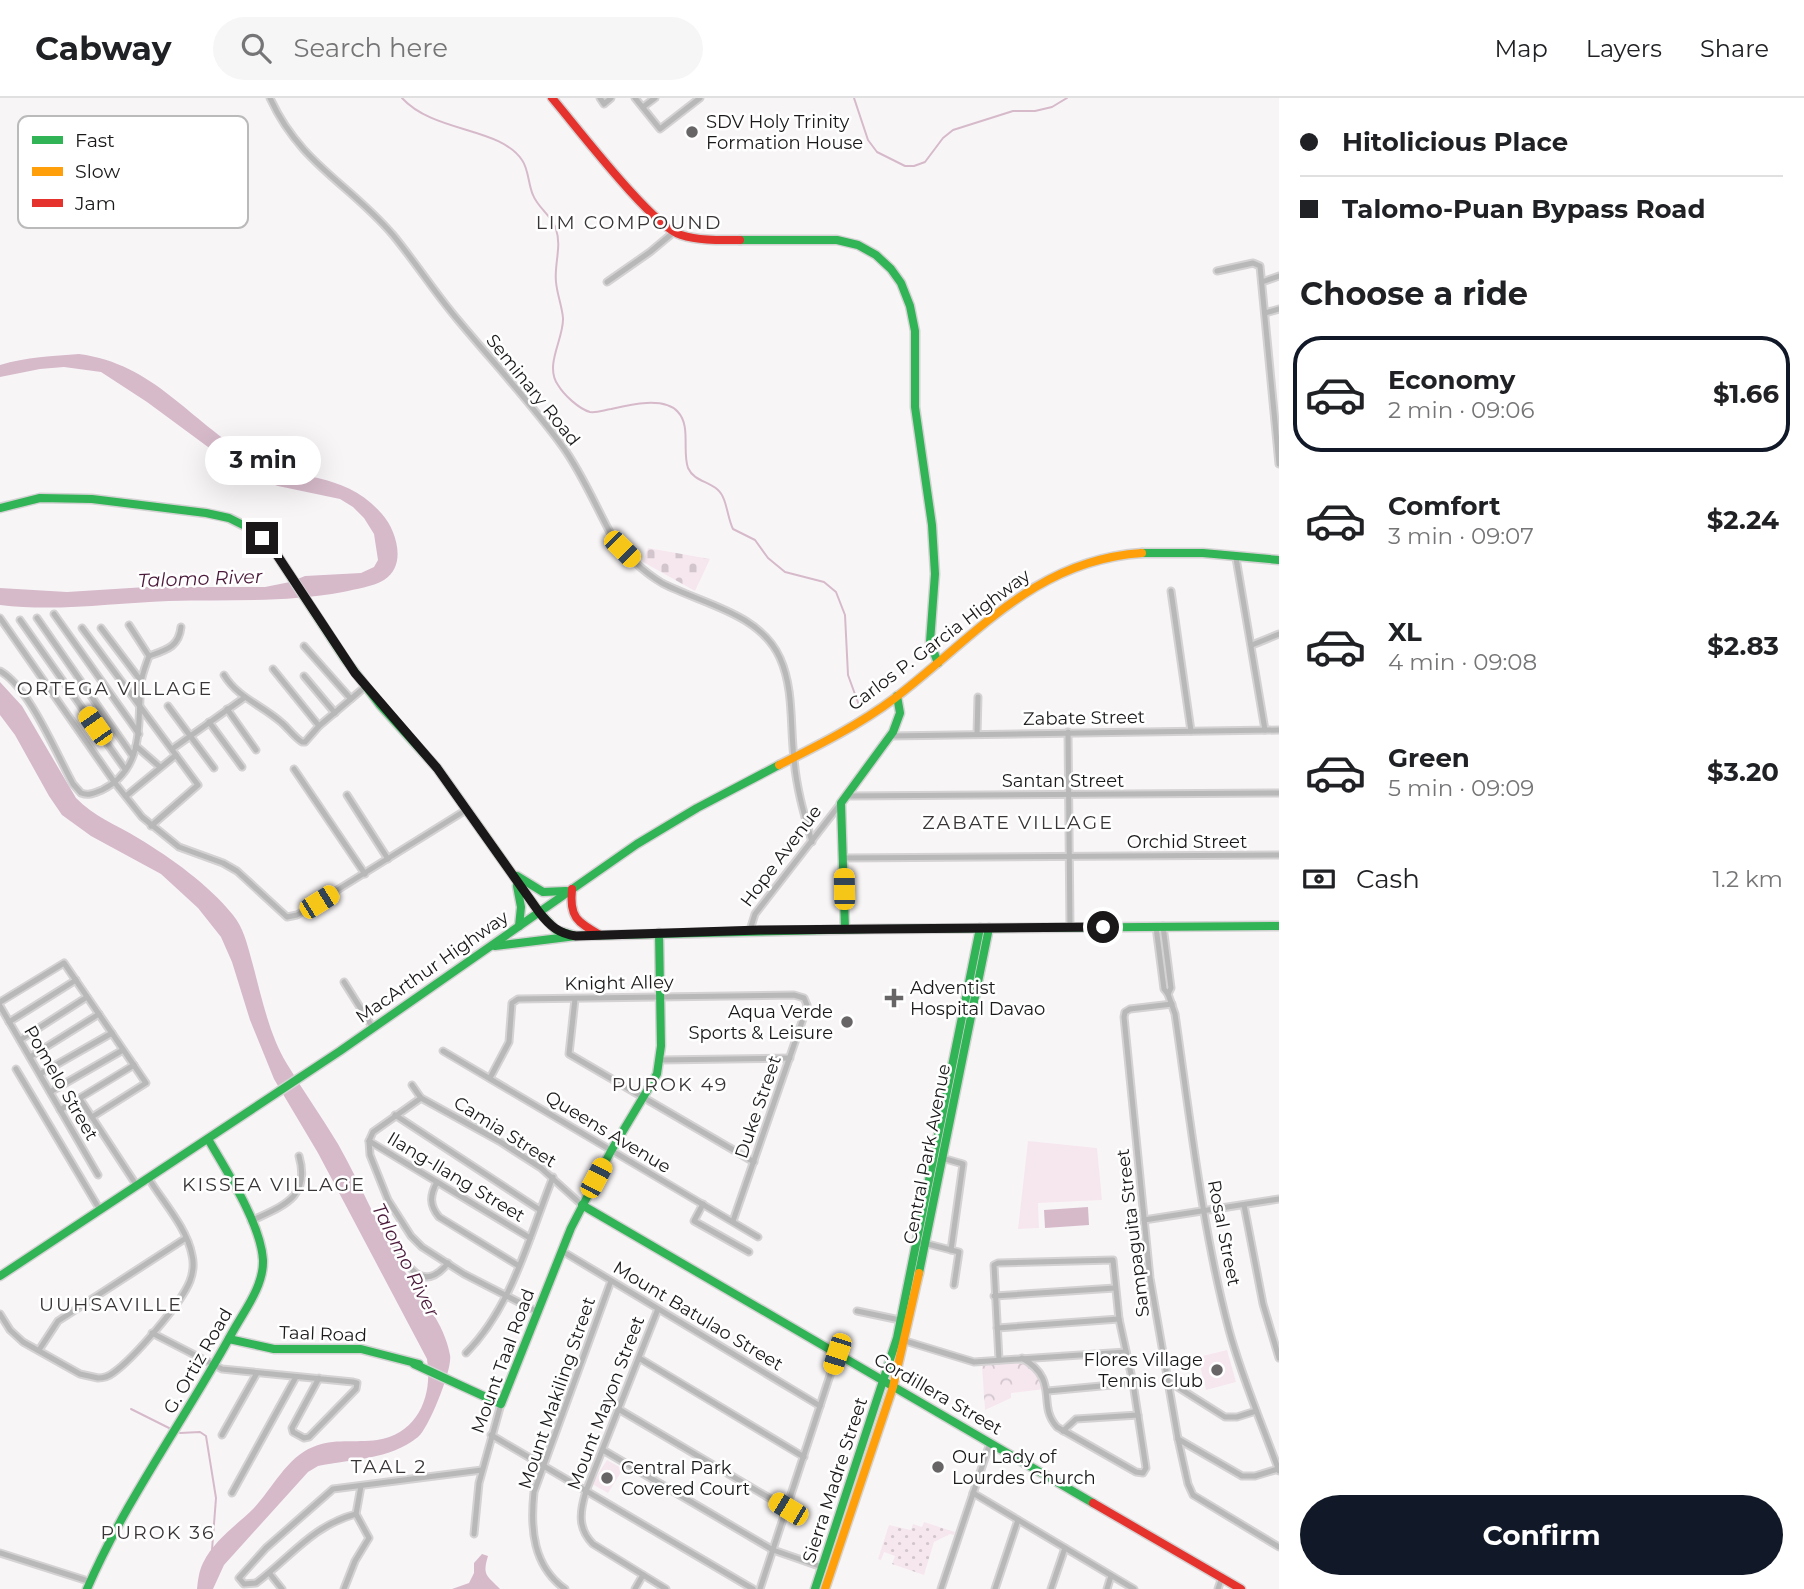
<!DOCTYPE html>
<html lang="en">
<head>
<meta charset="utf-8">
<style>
  :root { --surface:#fff; --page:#f6f6f6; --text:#202124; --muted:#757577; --line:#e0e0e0; --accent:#111827 }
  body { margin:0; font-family:Montserrat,sans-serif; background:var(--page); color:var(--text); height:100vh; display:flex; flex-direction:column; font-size:26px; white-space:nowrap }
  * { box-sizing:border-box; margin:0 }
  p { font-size:23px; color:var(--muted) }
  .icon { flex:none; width:38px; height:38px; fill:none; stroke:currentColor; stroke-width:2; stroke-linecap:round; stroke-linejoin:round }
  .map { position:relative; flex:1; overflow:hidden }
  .side { display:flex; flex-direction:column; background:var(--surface); width:525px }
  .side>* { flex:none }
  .hud { display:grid; align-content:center; height:154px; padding:0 21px; background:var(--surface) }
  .end { position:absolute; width:32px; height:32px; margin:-16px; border:9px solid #1a1819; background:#fff; box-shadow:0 0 0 4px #fff }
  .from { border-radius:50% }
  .bubble { position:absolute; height:49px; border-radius:24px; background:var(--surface); box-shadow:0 7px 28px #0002; font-size:23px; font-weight:700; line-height:49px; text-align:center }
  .car { position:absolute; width:21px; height:42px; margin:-21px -10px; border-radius:9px; box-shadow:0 0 5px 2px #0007; background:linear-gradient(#f5c518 24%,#345 0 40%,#f5c518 0 76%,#345 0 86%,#f5c518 0) }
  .hud b { display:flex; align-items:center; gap:24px; height:66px; font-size:26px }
  .hud b+b { border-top:2px solid var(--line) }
  .hud i { width:18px; height:18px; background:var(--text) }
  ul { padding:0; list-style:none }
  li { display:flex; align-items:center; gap:21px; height:116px; margin:0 14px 10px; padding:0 7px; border:4px solid transparent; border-radius:28px }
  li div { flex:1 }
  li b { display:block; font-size:26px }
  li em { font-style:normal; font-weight:700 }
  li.on { border-color:var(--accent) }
  li>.icon { width:63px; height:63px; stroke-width:1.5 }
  h2 { padding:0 21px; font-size:32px; line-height:84px }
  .pay { display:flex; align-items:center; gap:18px; height:77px; padding:0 21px; font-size:26px }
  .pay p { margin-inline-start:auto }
  .action { display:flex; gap:14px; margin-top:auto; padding:14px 21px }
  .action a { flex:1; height:80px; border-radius:42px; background:var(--accent); color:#fff; font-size:28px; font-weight:700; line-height:80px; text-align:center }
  header { display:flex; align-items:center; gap:42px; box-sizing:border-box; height:98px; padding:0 35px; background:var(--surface); border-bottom:2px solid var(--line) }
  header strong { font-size:33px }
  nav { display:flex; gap:38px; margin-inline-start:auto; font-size:24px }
  .search { width:490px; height:63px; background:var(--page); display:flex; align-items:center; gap:18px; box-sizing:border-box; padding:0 24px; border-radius:38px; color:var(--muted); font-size:26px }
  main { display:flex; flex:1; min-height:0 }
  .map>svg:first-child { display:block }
  .grass { fill:url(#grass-dots) }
  .cemetery { fill:url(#cemetery-stones) }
  .park { fill:url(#park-crowns) }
  .garden { fill:#f6e7ef }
  .water { fill:#d6baca }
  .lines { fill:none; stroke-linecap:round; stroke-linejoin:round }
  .stream { stroke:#d6baca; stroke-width:2 }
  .street-casing { stroke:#d4d2d3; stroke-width:9 }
  .fast-casing { stroke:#d4d2d3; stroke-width:11 }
  .slow-casing { stroke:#d4d2d3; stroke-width:11 }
  .jam-casing { stroke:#d4d2d3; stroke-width:11 }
  .street { stroke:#b8b8b8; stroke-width:5 }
  .fast { stroke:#30b455; stroke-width:8 }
  .slow { stroke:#ff9f0a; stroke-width:8 }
  .jam { stroke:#e5322d; stroke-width:8 }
  .route { stroke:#1a1819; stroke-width:9 }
  .poi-dot { fill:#686567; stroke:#fff; stroke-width:2.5 }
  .labels { text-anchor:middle; stroke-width:5; stroke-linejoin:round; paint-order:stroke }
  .poi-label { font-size:18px; fill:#1a1819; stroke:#fff; text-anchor:start }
  .street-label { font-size:18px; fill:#1a1819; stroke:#fff }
  .neighbourhood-label { font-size:19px; letter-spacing:2px; fill:#393537; stroke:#fff }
  .water-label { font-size:19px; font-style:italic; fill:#4b1a3a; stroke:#fff }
  .key { fill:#fff; stroke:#bababa; stroke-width:2 }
  .key-label { font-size:19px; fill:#1a1819 }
</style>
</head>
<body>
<header>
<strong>Cabway</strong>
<div class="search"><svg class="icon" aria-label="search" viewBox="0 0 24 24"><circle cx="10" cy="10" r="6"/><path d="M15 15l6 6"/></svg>Search here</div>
<nav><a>Map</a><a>Layers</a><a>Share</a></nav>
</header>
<main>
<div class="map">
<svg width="1279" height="1491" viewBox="0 0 1279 1491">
  <defs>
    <pattern id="grass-dots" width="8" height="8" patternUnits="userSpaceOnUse" patternTransform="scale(1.75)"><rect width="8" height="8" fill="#f6e7ef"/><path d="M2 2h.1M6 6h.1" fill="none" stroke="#d2c5cc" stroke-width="1.8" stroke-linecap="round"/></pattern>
    <pattern id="cemetery-stones" width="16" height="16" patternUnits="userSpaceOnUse" patternTransform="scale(1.75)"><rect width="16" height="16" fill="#f6e7ef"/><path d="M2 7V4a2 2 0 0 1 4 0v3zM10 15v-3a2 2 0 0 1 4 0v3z" fill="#d2c5cc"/></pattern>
    <pattern id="park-crowns" width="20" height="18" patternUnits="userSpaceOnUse" patternTransform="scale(1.75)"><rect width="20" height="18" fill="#f6e7ef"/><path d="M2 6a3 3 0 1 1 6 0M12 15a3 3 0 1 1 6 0" fill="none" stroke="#d2c5cc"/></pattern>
  </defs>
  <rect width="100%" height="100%" fill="#f8f5f7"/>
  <path class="grass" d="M924 1424 955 1434 954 1437 950 1436 934 1444 924 1477 892 1466 895 1458 884 1454 881 1462 878 1461 889 1427 911 1432 913 1426 922 1429Z"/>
  <path class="cemetery" d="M648 450 710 461 695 493 643 464Z"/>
  <path class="park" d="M1013 1264C1031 1265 1038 1276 1045 1291L1011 1295V1300L985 1312 982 1268Z"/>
  <g class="garden">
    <path d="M1028 1043 1097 1050 1102 1102 1038 1105 1039 1130 1018 1131Z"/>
    <path d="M1227 1252 1236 1284 1206 1292 1198 1259Z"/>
    <path d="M607 1362 623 1371 608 1395 592 1386Z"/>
  </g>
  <g class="water">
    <path d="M79 256C155 266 189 323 250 358 297 385 343 371 382 416 397 433 407 468 384 482 372 489 356 491 343 494 285 505 228 501 169 503 113 505 56 514 0 507V490L67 494 146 489H265L290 484 305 478 361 475 374 469 378 462 374 436 364 420 353 409 340 401 278 388 246 377 147 304 101 274 64 269 40 271 0 279V267C26 259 53 258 79 256Z"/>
    <path d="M0 584 22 608 76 700C93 718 117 727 138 740 171 760 208 786 233 817 243 829 247 845 251 860 261 895 268 935 287 966 303 993 322 1019 338 1046 360 1085 377 1126 399 1164 416 1194 444 1222 450 1257 453 1270 429 1330 418 1339 390 1362 351 1361 318 1368L308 1374 224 1467 213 1491H197C198 1482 199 1473 203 1465 215 1441 236 1428 254 1410 272 1391 287 1359 313 1349 333 1340 356 1345 377 1342 418 1336 433 1298 427 1261L318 1055 274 981 250 922 232 864 221 839 198 810 161 776 91 738 62 717 49 698 15 637 0 617Z"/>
    <path d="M1088 1109 1089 1127 1045 1130 1044 1112Z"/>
    <path d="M482 1456 488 1458C482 1478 487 1477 500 1491H452L469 1485 474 1475V1465Z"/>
  </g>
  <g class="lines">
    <g class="stream">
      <path d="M402 0C434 35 500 29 522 62 529 72 528 86 533 97 538 110 552 118 556 131 562 149 554 166 556 184 557 196 562 208 563 220 564 241 544 267 558 287 564 297 579 311 590 314 597 315 604 312 611 311 628 307 664 298 678 314 691 328 682 353 688 370 694 383 708 383 718 392 727 400 727 419 733 431L755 442 768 460 785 474 824 484 836 494 845 517 848 577 860 610"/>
      <path d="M854 0 868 42 877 54 905 68H914L925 64 943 40 953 32 1013 13H1035L1052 9 1067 0"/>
      <path d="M131 1311 171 1331"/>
      <path d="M180 1335 200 1334 206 1338 216 1400 212 1452"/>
    </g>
    <g class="street-casing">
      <g id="street">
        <path d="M270 0C300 66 350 86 393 137 416 165 435 195 458 222 493 264 531 305 563 349 583 377 596 409 612 438 626 457 642 473 662 485 702 506 760 515 780 560 794 591 790 628 794 660 796 689 804 716 812 744"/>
        <path d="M600 0 604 6 611 0"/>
        <path d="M635 0 660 31 700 0"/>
        <path d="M643 9 655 0"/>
        <path d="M1217 173 1253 165 1260 168 1279 366"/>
        <path d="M607 184 650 154 674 134"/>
        <path d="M1262 184 1279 178"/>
        <path d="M1265 215 1279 211"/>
        <path d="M1236 460 1265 632"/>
        <path d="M1171 493 1191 633"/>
        <path d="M54 516 139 636"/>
        <path d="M0 520 115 685 142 719 179 749 223 765 237 773 287 819 297 817 466 712"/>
        <path d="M37 520 132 657"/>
        <path d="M20 522 125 671"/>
        <path d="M82 530 198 687 151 728"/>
        <path d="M101 530 141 583"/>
        <path d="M1252 547 1279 536"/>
        <path d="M304 548 351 601"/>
        <path d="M149 558C166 552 179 549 181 529"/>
        <path d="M273 571 319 628"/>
        <path d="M0 573C29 589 56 655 73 686L81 695C89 698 94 695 102 692 146 670 137 625 141 585 142 576 146 567 149 558L129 527"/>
        <path d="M224 577C238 600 262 607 282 625 289 631 294 639 302 644H305L319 628 365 589"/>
        <path d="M304 578 335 615"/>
        <path d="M168 608 214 670"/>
        <path d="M227 611 256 652"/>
        <path d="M209 624 242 669"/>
        <path d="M1068 634 1070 829"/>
        <path d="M977 636 978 599"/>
        <path d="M890 638 1279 632"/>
        <path d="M136 648 160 669"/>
        <path d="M172 651 244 600"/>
        <path d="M294 671 365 776"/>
        <path d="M347 697 388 761"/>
        <path d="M126 698 176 657"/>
        <path d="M847 698 1279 695"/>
        <path d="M843 760 1279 757"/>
        <path d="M1163 828 1171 890 1168 896"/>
        <path d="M1156 829 1164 891 1168 896 1175 916C1190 1020 1202 1130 1229 1232 1242 1280 1262 1326 1279 1373"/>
        <path d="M750 832 755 816 841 705"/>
        <path d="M344 884 373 930"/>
        <path d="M575 901 569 956 754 1064"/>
        <path d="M0 904 64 865 146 985 92 1019"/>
        <path d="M1172 906 1130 911 1125 914 1124 919 1150 1180 1178 1341 1188 1386 1193 1397 1279 1449"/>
        <path d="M0 908 98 1077"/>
        <path d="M9 924 76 882"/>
        <path d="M20 942 87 899"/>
        <path d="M443 953 758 1139"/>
        <path d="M30 959 99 916"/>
        <path d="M660 962 790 960"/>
        <path d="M16 971 100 1112"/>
        <path d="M40 976 112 935"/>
        <path d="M490 980 509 944 512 905 518 901 794 897 804 900 807 907 805 915 733 1123"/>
        <path d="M412 987 421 1000 499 1043 541 1070 582 1107"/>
        <path d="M50 994 123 952"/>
        <path d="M421 1000 373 1034 369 1043 370 1057 388 1102 411 1138 422 1149 464 1176 536 1213"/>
        <path d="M80 1001 137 1088"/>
        <path d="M60 1012 134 967"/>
        <path d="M395 1017 540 1112"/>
        <path d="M369 1043 530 1140"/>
        <path d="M942 1060 963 1066 951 1152"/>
        <path d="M437 1084C430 1097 429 1107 439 1119L519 1168"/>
        <path d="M703 1106 694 1123 749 1154"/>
        <path d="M1244 1107 1263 1206 1279 1260"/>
        <path d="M1144 1122 1279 1101"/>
        <path d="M251 1123C282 1108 311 1100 299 1058"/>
        <path d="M389 1135C402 1158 419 1201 448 1165"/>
        <path d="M916 1143 959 1154 954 1187"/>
        <path d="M562 1153 820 1308"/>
        <path d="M994 1198 1115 1190"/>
        <path d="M658 1211 586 1393C580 1413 577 1430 593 1446L666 1491"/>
        <path d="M857 1213 900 1222"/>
        <path d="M0 1216 10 1232 23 1244 80 1276 98 1280C104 1280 108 1279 113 1275 133 1261 181 1206 190 1183 193 1175 194 1165 192 1157 187 1130 163 1104 149 1081"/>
        <path d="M997 1230 1119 1221"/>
        <path d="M152 1235 222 1271 353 1284 357 1285 356 1291 309 1339 304 1340 293 1334 292 1330 319 1280"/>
        <path d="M902 1242 974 1264 1126 1254"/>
        <path d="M39 1252 58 1223 186 1140"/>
        <path d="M466 1255C512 1209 529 1139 553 1079"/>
        <path d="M639 1260 804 1359"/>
        <path d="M999 1262 994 1167 998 1165 1113 1162 1119 1221 1133 1285 1146 1370 1143 1375 1136 1374 1057 1329C1036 1306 1061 1283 1022 1260"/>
        <path d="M1168 1283 1225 1319H1237L1256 1313"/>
        <path d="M1048 1293 1133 1285"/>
        <path d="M620 1312 788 1411"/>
        <path d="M1063 1333 1076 1321 1138 1317"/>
        <path d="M222 1337 257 1275"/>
        <path d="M491 1337 753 1491"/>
        <path d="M1178 1341 1242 1378H1255L1278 1371"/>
        <path d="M603 1352 773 1452 822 1469"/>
        <path d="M232 1395 296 1279"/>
        <path d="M973 1395 1134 1491"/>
        <path d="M356 1416C313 1427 290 1460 256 1485L244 1486 239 1480 266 1450 333 1391 482 1372"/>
        <path d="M474 1436 479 1385 501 1306"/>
        <path d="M0 1455 88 1483"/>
        <path d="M270 1476 282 1491"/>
        <path d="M344 1491 355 1463 369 1440 356 1416 361 1388"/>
        <path d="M565 1491C533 1468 530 1431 534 1394L611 1183"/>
        <path d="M635 1491 643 1477"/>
        <path d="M760 1491 837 1256"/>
        <path d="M941 1491 990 1345"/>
        <path d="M995 1491 1018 1422"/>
        <path d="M1051 1491 1065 1450"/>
        <path d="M1107 1491 1111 1478"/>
        <path d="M1218 1491 1222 1479"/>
      </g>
    </g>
    <g class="fast-casing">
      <g id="fast">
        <path d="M740 142H837L858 147 876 157 891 171 901 185 910 208 915 233V309L932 427 935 476 930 544 938 565"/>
        <path d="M0 410 40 400 92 401 206 415 229 420 251 431 275 454 345 561 380 607 437 670 481 732"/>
        <path d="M1142 455H1203L1279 462"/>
        <path d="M517 778 543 794 566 793"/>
        <path d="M517 788 521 809 519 828"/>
        <path d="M539 814 556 832 576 838 873 831 1279 828"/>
        <path d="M845 831 841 705 893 634 900 615 897 598"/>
        <path d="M495 848 576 838"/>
        <path d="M582 1107 1093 1405"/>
        <path d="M919 1175 989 830"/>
        <path d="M0 1178 340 953 637 746 697 710 779 667"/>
        <path d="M229 1241 274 1251H361L419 1266"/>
        <path d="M414 1266 501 1306 571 1130 611 1053 657 976 661 948 659 835"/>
        <path d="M87 1491C126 1401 185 1321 232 1235 244 1213 264 1188 263 1162 261 1126 226 1072 208 1041"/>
        <path d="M815 1491 897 1240 980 830"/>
      </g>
    </g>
    <g class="slow-casing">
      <g id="slow">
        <path d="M779 667C819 647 859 627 895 600 975 539 1034 462 1142 455"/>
        <path d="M481 732 539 814"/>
        <path d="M825 1491 893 1289 919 1175"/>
      </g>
    </g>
    <g class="jam-casing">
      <g id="jam">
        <path d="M552 0C576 28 652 128 681 137 700 143 721 142 740 142"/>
        <path d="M572 791C569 819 577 824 600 837"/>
        <path d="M1093 1405 1241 1491"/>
      </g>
    </g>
    <use href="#street" class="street"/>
    <use href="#fast" class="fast"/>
    <use href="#slow" class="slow"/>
    <use href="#jam" class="jam"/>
  </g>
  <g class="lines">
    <path class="route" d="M262 440 275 454 355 575 437 670 539 814C549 827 559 836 576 838L760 832 1103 829"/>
  </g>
  <g class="poi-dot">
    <circle cx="692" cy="34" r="7"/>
    <path d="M890.5 889.5h7v7h7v7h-7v7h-7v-7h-7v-7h7z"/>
    <circle cx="847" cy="924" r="7"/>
    <circle cx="1217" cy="1272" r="7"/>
    <circle cx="938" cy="1369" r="7"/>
    <circle cx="607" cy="1380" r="7"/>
  </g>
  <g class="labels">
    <g class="poi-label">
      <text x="706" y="30">SDV Holy Trinity<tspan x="706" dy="21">Formation House</tspan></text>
      <text x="910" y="896">Adventist<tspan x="910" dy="21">Hospital Davao</tspan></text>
      <text x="833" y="920" text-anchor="end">Aqua Verde<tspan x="833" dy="21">Sports &amp; Leisure</tspan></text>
      <text x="1203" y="1268" text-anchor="end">Flores Village<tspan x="1203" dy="21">Tennis Club</tspan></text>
      <text x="952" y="1365">Our Lady of<tspan x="952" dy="21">Lourdes Church</tspan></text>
      <text x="621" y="1376">Central Park<tspan x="621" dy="21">Covered Court</tspan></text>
    </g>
    <g class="street-label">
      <text transform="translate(533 292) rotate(51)" y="6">Seminary Road</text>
      <text transform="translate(939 542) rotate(-37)" y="6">Carlos P. Garcia Highway</text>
      <text transform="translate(1084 620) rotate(-1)" y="6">Zabate Street</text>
      <text x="1063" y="689">Santan Street</text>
      <text x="1187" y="750">Orchid Street</text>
      <text transform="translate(781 758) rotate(-53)" y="6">Hope Avenue</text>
      <text transform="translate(432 869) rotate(-35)" y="6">MacArthur Highway</text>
      <text transform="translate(619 885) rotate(-1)" y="6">Knight Alley</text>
      <text transform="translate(61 985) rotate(60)" y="6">Pomelo Street</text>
      <text transform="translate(758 1009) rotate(-71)" y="6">Duke Street</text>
      <text transform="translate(505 1034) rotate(32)" y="6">Camia Street</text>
      <text transform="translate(608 1034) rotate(31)" y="6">Queens Avenue</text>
      <text transform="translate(927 1056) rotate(-79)" y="6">Central Park Avenue</text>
      <text transform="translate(456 1079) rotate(31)" y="6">Ilang-Ilang Street</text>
      <text transform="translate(1133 1135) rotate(-97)" y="6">Sampaguita Street</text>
      <text transform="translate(1224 1135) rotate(79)" y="6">Rosal Street</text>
      <text transform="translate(698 1218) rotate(31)" y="6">Mount Batulao Street</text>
      <text transform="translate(323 1236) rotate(2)" y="6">Taal Road</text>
      <text transform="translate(198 1263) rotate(-60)" y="6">G. Ortiz Road</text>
      <text transform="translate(503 1263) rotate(-70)" y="6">Mount Taal Road</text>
      <text transform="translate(557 1295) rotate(-71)" y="6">Mount Makiling Street</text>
      <text transform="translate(938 1296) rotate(30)" y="6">Cordillera Street</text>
      <text transform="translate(606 1305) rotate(-69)" y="6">Mount Mayon Street</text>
      <text transform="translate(835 1382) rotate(-72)" y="6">Sierra Madre Street</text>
    </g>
    <g class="neighbourhood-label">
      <text x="629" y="131">LIM COMPOUND</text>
      <text x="115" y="597">ORTEGA VILLAGE</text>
      <text x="1018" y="731">ZABATE VILLAGE</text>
      <text x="670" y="993">PUROK 49</text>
      <text x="274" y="1093">KISSEA VILLAGE</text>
      <text x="111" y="1213">UUHSAVILLE</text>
      <text x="389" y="1375">TAAL 2</text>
      <text x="158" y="1441">PUROK 36</text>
    </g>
    <g class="water-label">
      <text transform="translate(200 480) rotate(-2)" y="7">Talomo River</text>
      <text transform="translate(406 1162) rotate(63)" y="7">Talomo River</text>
    </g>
  </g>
  <rect x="18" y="18" width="230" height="112" rx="10" class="key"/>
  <rect x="32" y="38" width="31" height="8" fill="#30b455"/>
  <rect x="32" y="69" width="31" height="9" fill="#ff9f0a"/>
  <rect x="32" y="101" width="31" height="8" fill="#e5322d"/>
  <g class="key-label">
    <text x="75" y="49">Fast</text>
    <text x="75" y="80">Slow</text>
    <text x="75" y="112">Jam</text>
  </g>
</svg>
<i class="end from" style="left:1103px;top:829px"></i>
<i class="end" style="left:262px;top:440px"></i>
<div class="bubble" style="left:205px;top:338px;width:116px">3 min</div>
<i class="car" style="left:622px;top:451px;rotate:135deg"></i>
<i class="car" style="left:95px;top:628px;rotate:325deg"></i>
<i class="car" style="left:844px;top:791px;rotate:359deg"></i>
<i class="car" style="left:319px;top:804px;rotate:58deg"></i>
<i class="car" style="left:596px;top:1080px;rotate:28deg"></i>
<i class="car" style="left:837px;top:1256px;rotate:198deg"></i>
<i class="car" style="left:788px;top:1411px;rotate:301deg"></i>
</div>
<section class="side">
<div class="hud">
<b><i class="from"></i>Hitolicious Place</b>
<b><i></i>Talomo-Puan Bypass Road</b>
</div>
<h2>Choose a ride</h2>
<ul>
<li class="on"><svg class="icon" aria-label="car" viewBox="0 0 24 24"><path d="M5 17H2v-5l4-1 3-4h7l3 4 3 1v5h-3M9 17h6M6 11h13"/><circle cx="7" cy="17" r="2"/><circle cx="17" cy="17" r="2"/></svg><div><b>Economy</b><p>2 min · 09:06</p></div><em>$1.66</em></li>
<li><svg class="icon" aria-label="car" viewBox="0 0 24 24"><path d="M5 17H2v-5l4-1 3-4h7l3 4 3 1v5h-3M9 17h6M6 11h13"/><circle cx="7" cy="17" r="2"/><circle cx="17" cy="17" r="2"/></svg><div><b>Comfort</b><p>3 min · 09:07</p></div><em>$2.24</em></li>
<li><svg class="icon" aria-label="car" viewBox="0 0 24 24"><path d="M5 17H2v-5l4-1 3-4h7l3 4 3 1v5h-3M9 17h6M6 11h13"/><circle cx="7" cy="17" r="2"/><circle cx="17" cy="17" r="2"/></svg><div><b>XL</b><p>4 min · 09:08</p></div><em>$2.83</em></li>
<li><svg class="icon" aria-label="car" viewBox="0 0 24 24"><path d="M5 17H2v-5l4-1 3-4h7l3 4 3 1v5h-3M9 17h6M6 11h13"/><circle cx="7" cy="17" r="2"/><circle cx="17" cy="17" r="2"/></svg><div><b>Green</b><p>5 min · 09:09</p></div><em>$3.20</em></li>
</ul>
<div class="pay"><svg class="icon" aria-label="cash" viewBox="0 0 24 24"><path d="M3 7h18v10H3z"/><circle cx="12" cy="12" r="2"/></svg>Cash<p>1.2 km</p></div>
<div class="action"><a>Confirm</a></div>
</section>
</main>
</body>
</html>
